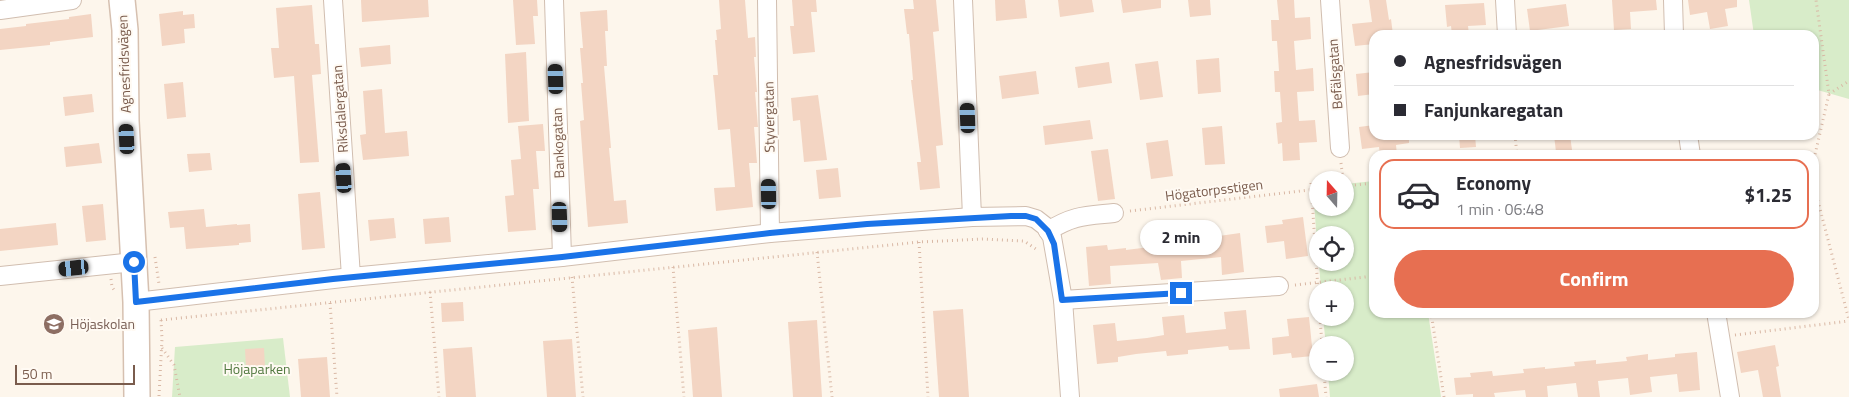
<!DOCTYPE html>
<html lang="en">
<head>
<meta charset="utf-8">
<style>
  :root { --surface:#fff; --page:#f7f7f7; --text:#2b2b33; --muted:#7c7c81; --line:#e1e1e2; --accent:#e76f51 }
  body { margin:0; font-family:"Titillium Web",sans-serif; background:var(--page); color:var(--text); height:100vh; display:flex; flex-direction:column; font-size:19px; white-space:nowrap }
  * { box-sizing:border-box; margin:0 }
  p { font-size:16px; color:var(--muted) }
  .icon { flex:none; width:28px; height:28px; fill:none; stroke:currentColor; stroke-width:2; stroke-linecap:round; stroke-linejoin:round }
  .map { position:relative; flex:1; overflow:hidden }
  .side { position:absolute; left:1369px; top:150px; width:450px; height:168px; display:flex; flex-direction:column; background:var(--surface); border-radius:15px; box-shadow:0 1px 4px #0004 }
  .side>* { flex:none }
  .top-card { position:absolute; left:1369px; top:30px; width:450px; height:110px; border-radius:15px; box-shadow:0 1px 4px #0004; display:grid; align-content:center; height:110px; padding:0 25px; background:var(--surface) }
  .needle { width:32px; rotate:340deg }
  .tools { position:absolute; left:1309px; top:171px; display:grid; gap:10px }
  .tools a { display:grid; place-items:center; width:45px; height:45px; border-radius:50%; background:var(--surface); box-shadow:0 1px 4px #0004; font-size:25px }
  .scale { position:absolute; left:15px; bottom:12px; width:120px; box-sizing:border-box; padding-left:5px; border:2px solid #7a5c4d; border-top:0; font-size:14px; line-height:18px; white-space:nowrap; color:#7a5c4d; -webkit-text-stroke:4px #fffaf3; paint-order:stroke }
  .end { position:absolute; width:22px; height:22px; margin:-11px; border:6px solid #1a73e8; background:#fff; box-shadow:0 0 0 2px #fff }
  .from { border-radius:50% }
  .bubble { position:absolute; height:35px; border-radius:18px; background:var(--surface); box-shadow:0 1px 4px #0004; font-size:16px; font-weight:700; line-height:35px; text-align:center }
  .car { position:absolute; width:15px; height:30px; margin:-15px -8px; border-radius:6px; box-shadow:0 0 4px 1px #0007; background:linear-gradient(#222 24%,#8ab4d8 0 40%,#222 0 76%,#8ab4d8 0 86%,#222 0) }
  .top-card b { display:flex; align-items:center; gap:18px; height:48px; font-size:19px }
  .top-card b+b { border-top:1px solid var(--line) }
  .top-card i { width:12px; height:12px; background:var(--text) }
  ul { padding:9px 0 0; list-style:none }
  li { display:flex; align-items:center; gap:15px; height:70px; margin:0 10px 8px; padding:0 15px; border:2px solid transparent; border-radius:15px }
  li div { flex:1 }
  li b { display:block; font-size:19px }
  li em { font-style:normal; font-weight:700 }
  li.active { border-color:var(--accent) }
  li>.icon { width:45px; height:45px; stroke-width:1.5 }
  .primary-button { display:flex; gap:10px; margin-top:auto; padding:10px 25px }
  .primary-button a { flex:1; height:58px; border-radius:30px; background:var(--accent); color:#fff; font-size:20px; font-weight:700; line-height:58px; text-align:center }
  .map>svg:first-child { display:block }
  .green { fill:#d8ecc9 }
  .building { fill:#f3d5c3 }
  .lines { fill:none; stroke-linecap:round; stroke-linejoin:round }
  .street-casing { stroke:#d1beb0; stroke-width:20 }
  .secondary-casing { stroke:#d6c0b0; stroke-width:28 }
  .path { stroke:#d9b8a5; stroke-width:3; stroke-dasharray:1 4; stroke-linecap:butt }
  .street { stroke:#fff; stroke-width:18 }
  .secondary { stroke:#fff; stroke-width:25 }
  .route { stroke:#1a73e8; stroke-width:6 }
  .labels { text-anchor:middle; stroke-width:4; stroke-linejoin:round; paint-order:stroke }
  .street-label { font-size:14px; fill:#7a5c4d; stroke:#fffaf3 }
  .education-label { font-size:14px; fill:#785e54; stroke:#fffaf3; text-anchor:start }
  .park-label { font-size:14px; fill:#537a41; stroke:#fffaf3 }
</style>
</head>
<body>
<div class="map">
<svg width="1849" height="397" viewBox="0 0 1849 397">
  <rect width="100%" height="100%" fill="#fdf6ec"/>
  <g class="green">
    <path d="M1749 0H1849V99L1814 89V35H1754Z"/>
    <path d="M1374 181V312L1428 313 1441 397H1330L1328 373 1345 372V345H1326L1323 318H1345V290H1321L1319 263 1345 262V235H1318L1317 243 1313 188H1317L1318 208H1345V184Z"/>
    <path d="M283 338 290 397H172L175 347Z"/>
  </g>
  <g class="building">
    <path d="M361 0H428L429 17 362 22Z"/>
    <path d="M513 0H537L538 16H533L535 44 516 45Z"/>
    <path d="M719 0H745L748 38 755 37 756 57H754L757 92H755L758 127H754L757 163H749L753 207 716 211 714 188 735 187 730 129 718 130 715 95 713 75H718L715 40H717L716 30 721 29Z"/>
    <path d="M792 0H816L817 12H811L815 52 793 54 790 26H794Z"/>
    <path d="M913 0H936L939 31 933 32 943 145 936 146 940 188 920 190 917 162H921L911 80H913L909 34H907L904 9H914Z"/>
    <path d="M995 0H1025L1027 18 996 21Z"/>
    <path d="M1058 0H1092L1094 12 1060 17Z"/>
    <path d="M1121 0H1161V8L1123 13Z"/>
    <path d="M1188 0H1210L1211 15 1190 17Z"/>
    <path d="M1277 0H1294L1295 18 1310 17 1311 39 1294 41 1296 70 1313 68 1314 91 1297 92 1299 121 1315 120 1317 142 1299 143 1300 160 1283 161 1282 143 1278 144 1276 123 1282 122 1280 92H1275L1274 71H1279L1277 41H1272L1271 20H1279Z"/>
    <path d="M1369 0H1386L1389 20 1391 19 1393 35H1374V44L1355 46 1352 24 1372 22Z"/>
    <path d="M1612 0H1656L1657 10 1630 12 1631 29 1614 30Z"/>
    <path d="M1688 0H1737V7L1725 9 1728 26 1710 29 1707 12 1690 15Z"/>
    <path d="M1484 3 1486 25 1468 26 1469 35H1452L1451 26 1447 27 1445 5Z"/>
    <path d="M1566 4 1569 26 1530 31 1527 9Z"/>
    <path d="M312 5 315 44H319L321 74 312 75 319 162 300 163 294 76 274 78 271 48H279L276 8Z"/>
    <path d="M607 10 608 31H605L607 66H604L611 148H609L614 201 626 200 628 223 588 227 580 121 584 120 581 83H583L580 48H583L580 12Z"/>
    <path d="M183 11V15L194 14 195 28 184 29 185 43 162 46 159 14Z"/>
    <path d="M91 14 93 37 50 42V45L0 50V29L26 26V24L69 19V17Z"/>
    <path d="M390 45 391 64 361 67 359 48Z"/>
    <path d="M526 52 529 121 508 123 505 54Z"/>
    <path d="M1219 58 1221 92 1198 94 1196 60Z"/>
    <path d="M1158 61 1163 97 1140 100 1135 64Z"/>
    <path d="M1109 62 1112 83 1078 88 1075 67Z"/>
    <path d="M1036 71 1039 94 1002 99 999 76Z"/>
    <path d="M1374 72V94L1358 96 1356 74Z"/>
    <path d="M183 82 186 117 167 119 164 84Z"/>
    <path d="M382 89 385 133 407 131 409 156 363 160 360 135 366 134 363 91Z"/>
    <path d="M92 94 94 112 65 116 63 97Z"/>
    <path d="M818 95 827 160 804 162 800 120 793 121 791 98Z"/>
    <path d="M1090 120 1093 139 1045 145 1043 126Z"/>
    <path d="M543 124 545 151H536L539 189H533L536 230 508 232 505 196 514 195 511 160 521 159 518 126Z"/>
    <path d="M1374 125V135H1409V143L1396 145 1397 155H1380L1379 147 1362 149 1359 127Z"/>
    <path d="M1222 126 1225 164 1205 165 1202 128Z"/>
    <path d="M1459 135H1475L1476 147 1460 148Z"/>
    <path d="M1554 135H1570L1572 150 1556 152Z"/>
    <path d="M1168 140 1173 176 1151 179 1146 143Z"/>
    <path d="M99 143 102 163 66 167 64 147Z"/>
    <path d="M1108 149 1115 199 1098 201 1091 151Z"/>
    <path d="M210 153 212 170 189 172 187 154Z"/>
    <path d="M838 168 841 197 819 199 816 170Z"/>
    <path d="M320 192 325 248 302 250 298 194Z"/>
    <path d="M103 204 106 240 86 242 82 206Z"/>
    <path d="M204 209 206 227 237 224V225L250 224 251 242 239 243V245L186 249 184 227 170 228 168 212Z"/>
    <path d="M449 217 451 242 425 244 423 219Z"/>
    <path d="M1303 217 1308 256 1286 259 1284 241 1267 243 1265 226 1283 224 1282 220Z"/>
    <path d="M394 218 396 238 370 241 368 220Z"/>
    <path d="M56 223 58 245 0 251V229Z"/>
    <path d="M1240 233 1244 272 1222 275 1221 257 1181 261 1182 278 1161 280 1158 263 1110 266 1111 284 1089 286 1086 247 1107 245 1108 250 1126 248V250L1158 246 1157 242 1178 239 1179 245 1219 240V236Z"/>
    <path d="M463 302 464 321 442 322 441 303Z"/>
    <path d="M963 309 969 397H939L933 311Z"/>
    <path d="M1246 310 1250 349 1229 350 1228 346 1188 350V354L1167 356 1166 351 1136 354 1118 357V362L1097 364 1093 325 1115 323 1117 341 1147 338 1164 335 1162 317 1184 315 1186 333 1226 329 1224 312Z"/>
    <path d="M1309 317 1313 356 1292 358 1291 353 1273 355 1272 338 1289 336 1287 319Z"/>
    <path d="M817 320 822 397H793L788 322Z"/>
    <path d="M717 327 722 397H693L688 330Z"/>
    <path d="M572 339 576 397H547L543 341Z"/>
    <path d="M1775 345 1779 366 1776 367 1781 397H1763L1758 370 1741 373 1737 352Z"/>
    <path d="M472 347 476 397H446L443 349Z"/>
    <path d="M264 348 265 367 246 368 245 349Z"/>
    <path d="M1697 352 1700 390 1679 392 1677 374 1650 377 1652 392 1630 395 1628 378 1598 381 1600 397H1578L1576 383 1547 386 1548 397H1526L1525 390 1494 393 1495 397H1473V394L1456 395 1454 378 1471 377 1470 373 1492 371 1493 376 1524 373 1523 369 1545 367V369L1575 366 1574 362 1596 360V364L1627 361 1626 357 1648 354V360L1675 357V354Z"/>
    <path d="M327 357 330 397H301L298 359Z"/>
    <path d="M1317 384 1319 397H1280L1279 389Z"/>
  </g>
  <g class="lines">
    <g class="street-casing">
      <g id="street">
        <path d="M333 0 351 277"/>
        <path d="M554 0 562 257"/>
        <path d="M767 0 770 233"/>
        <path d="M963 0 972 217 1026 216 1036 219 1045 226 1052 237 1063 300 1070 397"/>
        <path d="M1330 0 1340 148"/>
        <path d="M1505 0 1507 35"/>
        <path d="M1673 0 1674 35"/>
        <path d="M0 10 72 0"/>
        <path d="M1688 135 1691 155"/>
        <path d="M1048 231C1074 215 1085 216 1114 213"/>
        <path d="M0 276 134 262"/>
        <path d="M1063 300 1279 286"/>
        <path d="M136 302 351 277 562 257 770 233 972 217"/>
        <path d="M1716 312 1730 397"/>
      </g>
    </g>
    <g class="secondary-casing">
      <path id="secondary" d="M122 0 125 30 126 121 136 302 137 397"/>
    </g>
    <g class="path">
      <path d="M1829 94 1849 81"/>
      <path d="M1515 135 1517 155"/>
      <path d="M1642 155 1675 152"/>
      <path d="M1814 159 1829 94 1816 0"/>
      <path d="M1341 163 1343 180"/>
      <path d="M1311 183 1318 290"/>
      <path d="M1345 186 1374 183"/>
      <path d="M1814 186 1849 320"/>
      <path d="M1130 211 1318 189"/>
      <path d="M919 242 928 397"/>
      <path d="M817 252 832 397"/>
      <path d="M155 257 159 284"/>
      <path d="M673 267 684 397"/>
      <path d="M572 277 583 397"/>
      <path d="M111 279 112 287 115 291"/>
      <path d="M1295 285 1374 276"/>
      <path d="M430 292 439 397"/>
      <path d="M330 303 337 397"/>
      <path d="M1431 312 1444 397"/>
      <path d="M1320 318 1322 345"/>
      <path d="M161 320 919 242 984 239 1024 241 1036 249"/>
      <path d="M1735 335 1849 321"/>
      <path d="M162 348 174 365 180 397"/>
      <path d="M1324 372 1326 397"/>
      <path d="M159 396 162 339 161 320"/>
    </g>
    <use href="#street" class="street"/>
    <use href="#secondary" class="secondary"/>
  </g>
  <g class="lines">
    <path class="route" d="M134 262 136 302 333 279 562 257 770 233 867 224 1011 216H1026L1036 219 1048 231 1054 244 1062 300 1181 293"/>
  </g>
  <defs>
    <g id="school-disc" transform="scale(1.125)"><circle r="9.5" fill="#8d6e63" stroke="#fffaf3"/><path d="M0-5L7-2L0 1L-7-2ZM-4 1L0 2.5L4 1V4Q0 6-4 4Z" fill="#fff"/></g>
  </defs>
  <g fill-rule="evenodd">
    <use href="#school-disc" x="54" y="324"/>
  </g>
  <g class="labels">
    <g class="street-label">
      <text transform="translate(124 64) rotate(-92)" y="5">Agnesfridsvägen</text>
      <text transform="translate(1335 74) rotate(-94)" y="5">Befälsgatan</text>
      <text transform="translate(340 109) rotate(-94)" y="5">Riksdalergatan</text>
      <text transform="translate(769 117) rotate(-91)" y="5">Styvergatan</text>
      <text transform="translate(558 143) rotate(-92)" y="5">Bankogatan</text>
      <text transform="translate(1214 190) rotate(-7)" y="5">Högatorpsstigen</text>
    </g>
    <g class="education-label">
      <text x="70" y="329">Höjaskolan</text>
    </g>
    <g class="park-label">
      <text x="257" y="374">Höjaparken</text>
    </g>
  </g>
</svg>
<div class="tools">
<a><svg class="needle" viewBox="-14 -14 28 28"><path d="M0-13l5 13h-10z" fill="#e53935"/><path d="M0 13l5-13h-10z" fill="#7c7c81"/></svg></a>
<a><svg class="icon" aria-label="locate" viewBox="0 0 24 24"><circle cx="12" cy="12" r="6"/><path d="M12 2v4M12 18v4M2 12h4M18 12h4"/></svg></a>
<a>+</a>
<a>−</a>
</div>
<div class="scale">50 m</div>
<i class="end from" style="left:134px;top:262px"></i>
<i class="end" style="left:1181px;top:293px"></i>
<div class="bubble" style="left:1140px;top:220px;width:82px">2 min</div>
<i class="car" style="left:556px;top:79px;rotate:358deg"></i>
<i class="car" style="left:968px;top:118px;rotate:358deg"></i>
<i class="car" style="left:127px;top:139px;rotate:357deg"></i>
<i class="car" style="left:344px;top:178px;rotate:356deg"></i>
<i class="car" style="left:769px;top:194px;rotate:359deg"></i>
<i class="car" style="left:560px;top:217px;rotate:178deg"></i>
<i class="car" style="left:74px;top:268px;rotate:264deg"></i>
<div class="top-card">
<b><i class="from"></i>Agnesfridsvägen</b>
<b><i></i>Fanjunkaregatan</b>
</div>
<section class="side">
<ul>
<li class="active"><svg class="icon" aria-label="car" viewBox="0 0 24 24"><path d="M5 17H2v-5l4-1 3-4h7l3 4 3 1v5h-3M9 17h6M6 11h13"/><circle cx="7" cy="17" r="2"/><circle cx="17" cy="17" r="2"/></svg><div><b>Economy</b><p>1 min · 06:48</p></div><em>$1.25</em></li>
</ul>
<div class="primary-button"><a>Confirm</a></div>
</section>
</div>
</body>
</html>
